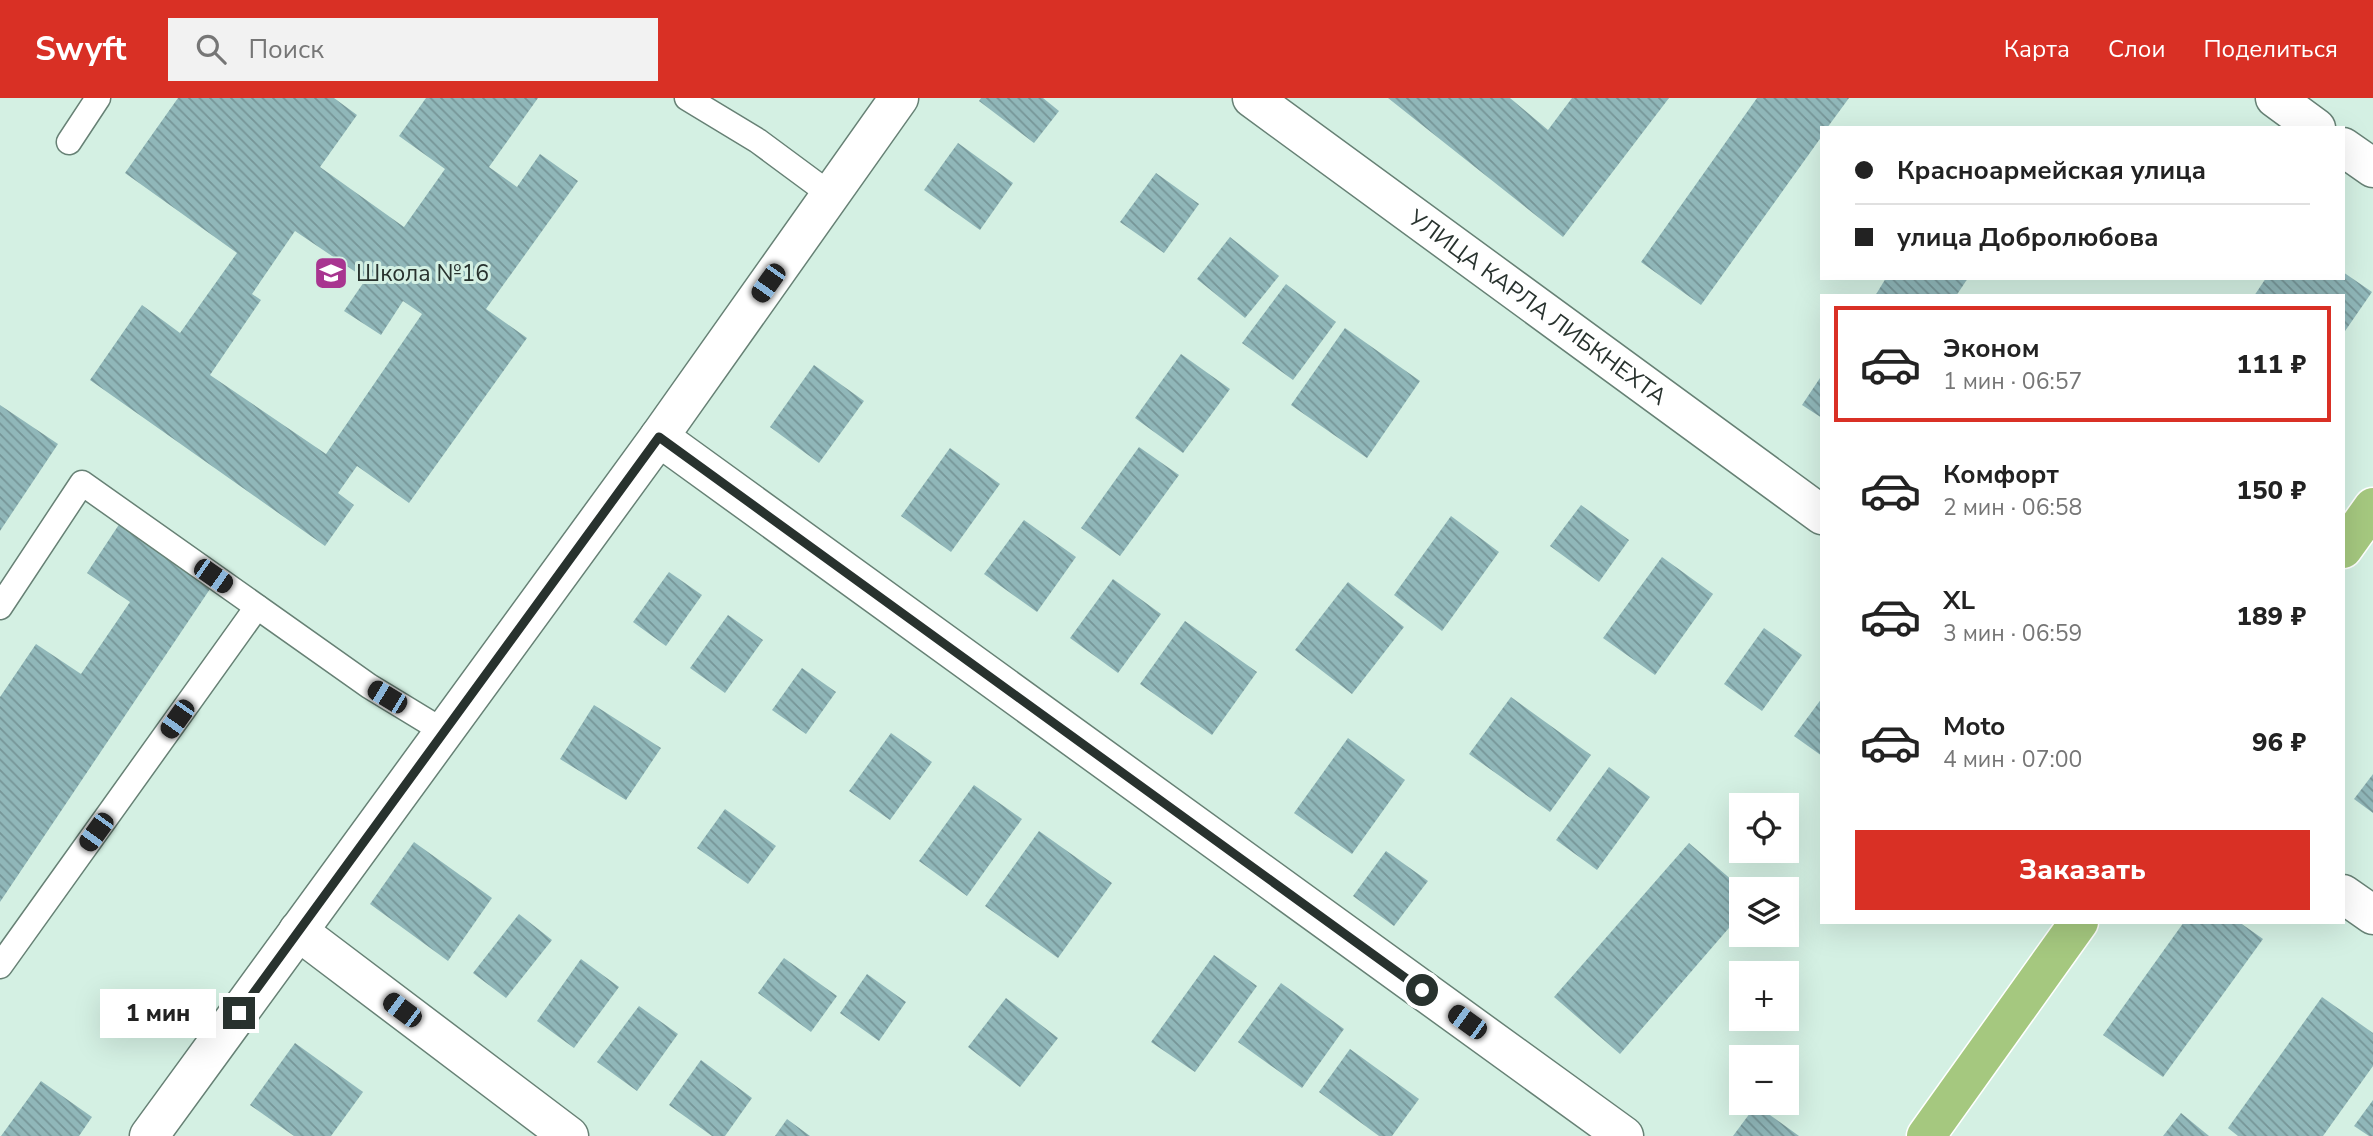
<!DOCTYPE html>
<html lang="ru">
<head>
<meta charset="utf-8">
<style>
  :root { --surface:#fff; --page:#f2f2f2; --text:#222; --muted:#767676; --line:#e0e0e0; --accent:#d93025 }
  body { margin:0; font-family:"Nunito Sans",sans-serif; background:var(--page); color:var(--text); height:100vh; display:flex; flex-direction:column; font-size:26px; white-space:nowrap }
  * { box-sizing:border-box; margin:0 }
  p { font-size:23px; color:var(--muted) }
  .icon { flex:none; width:38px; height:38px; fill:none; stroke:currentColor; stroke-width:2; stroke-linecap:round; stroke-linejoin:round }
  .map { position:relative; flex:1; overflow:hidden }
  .details { position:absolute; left:1820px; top:196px; width:525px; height:630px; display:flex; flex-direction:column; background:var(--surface); border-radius:0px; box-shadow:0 7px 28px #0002 }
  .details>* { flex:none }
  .hud { position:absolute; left:1820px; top:28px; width:525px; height:154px; border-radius:0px; box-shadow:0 7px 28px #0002; display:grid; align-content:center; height:154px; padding:0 35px; background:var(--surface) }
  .tools { position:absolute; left:1729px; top:695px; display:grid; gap:14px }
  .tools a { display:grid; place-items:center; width:70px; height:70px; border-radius:0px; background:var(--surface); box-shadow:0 7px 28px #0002; font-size:35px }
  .end { position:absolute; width:32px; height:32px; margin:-16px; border:9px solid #28322e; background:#fff; box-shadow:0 0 0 4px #fff }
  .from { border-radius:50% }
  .bubble { position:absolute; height:49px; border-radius:0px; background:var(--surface); box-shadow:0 7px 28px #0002; font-size:23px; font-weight:800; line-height:49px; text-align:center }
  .car { position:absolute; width:21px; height:42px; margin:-21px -10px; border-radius:9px; box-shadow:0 0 5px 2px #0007; background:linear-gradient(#222 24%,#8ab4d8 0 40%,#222 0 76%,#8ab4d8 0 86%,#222 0) }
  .hud b { display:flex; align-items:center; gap:24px; height:66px; font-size:26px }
  .hud b+b { border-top:2px solid var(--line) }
  .hud i { width:18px; height:18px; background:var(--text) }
  ul { padding:12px 0 0; list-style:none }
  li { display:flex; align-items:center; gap:21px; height:116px; margin:0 14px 10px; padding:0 21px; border:4px solid transparent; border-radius:0px }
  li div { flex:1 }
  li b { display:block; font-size:26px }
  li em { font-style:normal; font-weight:800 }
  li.current { border-color:var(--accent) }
  li>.icon { width:63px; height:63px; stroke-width:1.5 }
  .button { display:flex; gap:14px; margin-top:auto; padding:14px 35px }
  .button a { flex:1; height:80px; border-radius:0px; background:var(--accent); color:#fff; font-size:28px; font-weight:800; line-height:80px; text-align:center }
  header { display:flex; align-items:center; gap:42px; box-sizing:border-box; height:98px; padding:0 35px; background:var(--accent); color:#fff }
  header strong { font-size:33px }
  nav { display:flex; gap:38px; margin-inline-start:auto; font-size:24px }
  .search { width:490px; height:63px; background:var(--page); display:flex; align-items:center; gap:18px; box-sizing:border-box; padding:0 24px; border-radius:0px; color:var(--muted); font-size:26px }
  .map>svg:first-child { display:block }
  .building { fill:url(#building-back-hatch); fill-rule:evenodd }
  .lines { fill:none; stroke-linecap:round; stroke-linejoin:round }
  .service-casing { stroke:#678175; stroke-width:27 }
  .minor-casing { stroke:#678175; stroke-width:41 }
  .secondary-casing { stroke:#678175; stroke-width:41 }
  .primary-casing { stroke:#fff; stroke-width:41 }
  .service { stroke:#fff; stroke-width:24 }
  .minor { stroke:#fff; stroke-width:38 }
  .secondary { stroke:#fff; stroke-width:38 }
  .primary { stroke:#a5c87f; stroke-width:38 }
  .route { stroke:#28322e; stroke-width:9 }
  .labels { text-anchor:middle; stroke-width:6; stroke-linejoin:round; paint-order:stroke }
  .poi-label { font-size:23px; fill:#28322e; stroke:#d4f0e3; text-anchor:start }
  .street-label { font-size:23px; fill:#28322e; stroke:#d4f0e3 }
</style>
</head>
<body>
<header>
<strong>Swyft</strong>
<div class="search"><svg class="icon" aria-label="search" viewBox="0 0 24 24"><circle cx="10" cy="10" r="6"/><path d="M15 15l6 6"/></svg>Поиск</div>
<nav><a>Карта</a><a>Слои</a><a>Поделиться</a></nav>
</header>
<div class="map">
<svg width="2373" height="1038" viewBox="0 0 2373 1038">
  <defs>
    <pattern id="building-back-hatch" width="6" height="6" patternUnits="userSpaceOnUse" patternTransform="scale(1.75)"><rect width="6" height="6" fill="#90b7b9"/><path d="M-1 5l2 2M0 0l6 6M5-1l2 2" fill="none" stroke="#769597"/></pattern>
  </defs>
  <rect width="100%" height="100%" fill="#d4f0e3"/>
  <g class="building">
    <path d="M178 0H334L357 17 320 69 404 129 445 71 399 38 426 0H538L489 69 517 89 540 56 578 83 486 211 527 240 409 405 357 368 338 395 354 407 325 448 90 282 142 207 180 235 237 155 125 75ZM295 133 366 181 344 213 381 237 403 203 422 216 326 356 210 277 261 202 252 196Z"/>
    <path d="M981 0H1043L1059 13 1034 45 979 3Z"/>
    <path d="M1388 0H1510L1548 32 1572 0H1669L1563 139Z"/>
    <path d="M1757 0H1849L1827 30H1822V38L1701 207 1641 164Z"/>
    <path d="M958 45 1013 85 980 132 924 92Z"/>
    <path d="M1156 75 1199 106 1164 155 1120 124Z"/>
    <path d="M1230 139 1279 178 1245 220 1197 181Z"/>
    <path d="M2343 174 2372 194 2343 236V198H2254L2266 180H2343Z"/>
    <path d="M1886 180H1968L1956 198H1875Z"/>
    <path d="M1286 186 1336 224 1293 282 1242 245Z"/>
    <path d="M1345 230 1420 283 1367 360 1291 307Z"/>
    <path d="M1181 256 1230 291 1183 355 1135 320Z"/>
    <path d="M814 267 864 303 819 365 770 329Z"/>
    <path d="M1822 277V320L1802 307Z"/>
    <path d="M0 307 58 346 0 433Z"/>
    <path d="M1139 349 1179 377 1120 458 1081 430Z"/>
    <path d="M950 350 1000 386 951 454 901 418Z"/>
    <path d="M1581 407 1629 442 1599 484 1550 448Z"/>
    <path d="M1451 418 1499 454 1442 533 1394 497Z"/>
    <path d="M1024 422 1076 459 1037 514 984 476Z"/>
    <path d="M120 425 212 488 0 804V599L36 546 81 576 130 504 87 475Z"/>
    <path d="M1662 459 1713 496 1655 577 1603 540Z"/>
    <path d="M669 474 702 497 666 548 633 524Z"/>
    <path d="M1113 481 1161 516 1118 575 1070 540Z"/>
    <path d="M1348 484 1404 529 1352 596 1295 552Z"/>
    <path d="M728 517 763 542 725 595 690 570Z"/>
    <path d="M1185 523 1257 574 1212 637 1140 586Z"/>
    <path d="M1764 530 1802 557 1762 613 1724 586Z"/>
    <path d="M802 570 836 594 806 636 772 612Z"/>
    <path d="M1511 599 1591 657 1550 714 1469 656Z"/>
    <path d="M1822 600V658L1794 638Z"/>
    <path d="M594 607 661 650 626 702 560 661Z"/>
    <path d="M891 635 932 664 890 722 849 693Z"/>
    <path d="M1348 640 1405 682 1352 756 1294 715Z"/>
    <path d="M1609 669 1650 699 1597 772 1556 742Z"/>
    <path d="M2373 676V715L2354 701Z"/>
    <path d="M974 687 1022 721 967 798 919 763Z"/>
    <path d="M725 711 776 748 748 786 697 750Z"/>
    <path d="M1039 733 1112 785 1058 860 985 808Z"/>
    <path d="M414 744 492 800 448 863 370 806Z"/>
    <path d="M1689 745 1741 790V816L1620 956 1554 899Z"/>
    <path d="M1386 753 1428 783 1394 828 1353 798Z"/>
    <path d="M519 816 552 842 506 900 473 875Z"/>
    <path d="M2184 824H2239L2263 841 2163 979 2103 937Z"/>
    <path d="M1214 857 1257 888 1195 974 1151 944Z"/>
    <path d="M784 860 837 898 811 934 758 895Z"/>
    <path d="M581 861 619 889 574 950 537 923Z"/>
    <path d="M867 876 906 904 879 943 840 915Z"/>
    <path d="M1281 885 1344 931 1302 990 1238 944Z"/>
    <path d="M2322 899 2373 935V968L2323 1038H2238L2228 1030Z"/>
    <path d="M1006 900 1058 940 1020 989 968 949Z"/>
    <path d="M639 908 678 936 637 993 597 964Z"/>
    <path d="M295 945 363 994 331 1038H294L250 1007Z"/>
    <path d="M1350 951 1419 1001 1392 1038H1379L1319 994Z"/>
    <path d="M701 962 752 1000 725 1038H712L669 1007Z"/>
    <path d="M41 983 92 1019 79 1038H1Z"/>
    <path d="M2373 1002V1038H2369L2354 1028Z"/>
    <path d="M1756 1007 1799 1038H1733Z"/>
    <path d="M2181 1015 2209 1038H2163Z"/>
    <path d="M787 1021 810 1038H775Z"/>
  </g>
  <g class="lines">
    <g class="service-casing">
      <g id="service">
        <path d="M687 0 758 43 831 97"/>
        <path d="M69 44 98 0"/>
        <path d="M0 509 82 385 369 588 443 633"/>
        <path d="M0 868 257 509"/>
      </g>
    </g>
    <g class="minor-casing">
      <g id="minor">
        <path id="s1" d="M1252 0 1822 417"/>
        <path d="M659 339 1624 1038"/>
        <path d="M2343 796 2373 817"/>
        <path d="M298 833 569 1038"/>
        <path d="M149 1038 659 339 899 0"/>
      </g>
    </g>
    <g class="secondary-casing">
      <g id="secondary">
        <path d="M2275 0 2316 30"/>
        <path d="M2343 49 2373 70"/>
      </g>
    </g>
    <g class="primary-casing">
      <g id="primary">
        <path d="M2343 451 2373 409"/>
        <path d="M1926 1038 2079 824"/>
      </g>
    </g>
    <use href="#service" class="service"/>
    <use href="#minor" class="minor"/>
    <use href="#secondary" class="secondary"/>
    <use href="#primary" class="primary"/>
  </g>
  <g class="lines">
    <path class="route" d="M239 915 659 339 1422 892"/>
  </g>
  <defs>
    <g id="school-square" transform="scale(1.75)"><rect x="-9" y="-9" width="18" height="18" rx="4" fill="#a83590" stroke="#d4f0e3"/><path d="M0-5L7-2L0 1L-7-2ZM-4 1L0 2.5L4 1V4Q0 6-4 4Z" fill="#fff"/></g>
  </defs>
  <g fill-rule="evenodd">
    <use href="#school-square" x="331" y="175"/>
  </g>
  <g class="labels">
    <g class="poi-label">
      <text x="356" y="183">Школа №16</text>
    </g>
    <g class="street-label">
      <text dy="8" stroke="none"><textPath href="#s1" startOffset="354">УЛИЦА КАРЛА ЛИБКНЕХТА</textPath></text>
    </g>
  </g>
</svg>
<div class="tools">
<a><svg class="icon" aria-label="locate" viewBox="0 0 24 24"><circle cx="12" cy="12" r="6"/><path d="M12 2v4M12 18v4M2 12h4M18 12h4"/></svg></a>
<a><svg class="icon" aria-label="layers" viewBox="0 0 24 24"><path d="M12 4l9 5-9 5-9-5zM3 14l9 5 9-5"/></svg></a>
<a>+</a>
<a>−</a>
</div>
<i class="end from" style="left:1422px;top:892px"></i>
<i class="end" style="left:239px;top:915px"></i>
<div class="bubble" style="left:100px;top:891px;width:116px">1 мин</div>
<i class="car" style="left:768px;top:185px;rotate:215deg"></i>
<i class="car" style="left:213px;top:478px;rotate:125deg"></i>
<i class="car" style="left:387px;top:599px;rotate:301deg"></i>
<i class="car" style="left:177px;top:621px;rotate:215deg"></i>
<i class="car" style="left:96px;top:734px;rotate:216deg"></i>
<i class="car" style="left:402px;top:912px;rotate:307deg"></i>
<i class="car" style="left:1467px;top:924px;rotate:306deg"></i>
<div class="hud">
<b><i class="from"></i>Красноармейская улица</b>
<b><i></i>улица Добролюбова</b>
</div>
<section class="details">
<ul>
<li class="current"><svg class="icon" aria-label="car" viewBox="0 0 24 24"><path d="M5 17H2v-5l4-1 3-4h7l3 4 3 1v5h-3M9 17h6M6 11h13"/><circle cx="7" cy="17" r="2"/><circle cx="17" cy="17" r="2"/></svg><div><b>Эконом</b><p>1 мин · 06:57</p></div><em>111 ₽</em></li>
<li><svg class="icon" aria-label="car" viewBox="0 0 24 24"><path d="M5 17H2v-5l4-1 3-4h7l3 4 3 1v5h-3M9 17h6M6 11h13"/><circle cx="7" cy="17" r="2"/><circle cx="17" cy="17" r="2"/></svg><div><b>Комфорт</b><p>2 мин · 06:58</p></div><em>150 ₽</em></li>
<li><svg class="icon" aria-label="car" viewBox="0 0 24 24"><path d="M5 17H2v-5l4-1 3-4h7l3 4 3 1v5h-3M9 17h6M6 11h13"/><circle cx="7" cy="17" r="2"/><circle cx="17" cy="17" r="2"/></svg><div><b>XL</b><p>3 мин · 06:59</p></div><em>189 ₽</em></li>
<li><svg class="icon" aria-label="car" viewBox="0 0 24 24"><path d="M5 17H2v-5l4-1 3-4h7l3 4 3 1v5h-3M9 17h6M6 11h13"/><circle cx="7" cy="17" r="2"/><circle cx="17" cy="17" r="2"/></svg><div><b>Moto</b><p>4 мин · 07:00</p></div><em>96 ₽</em></li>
</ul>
<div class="button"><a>Заказать</a></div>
</section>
</div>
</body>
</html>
